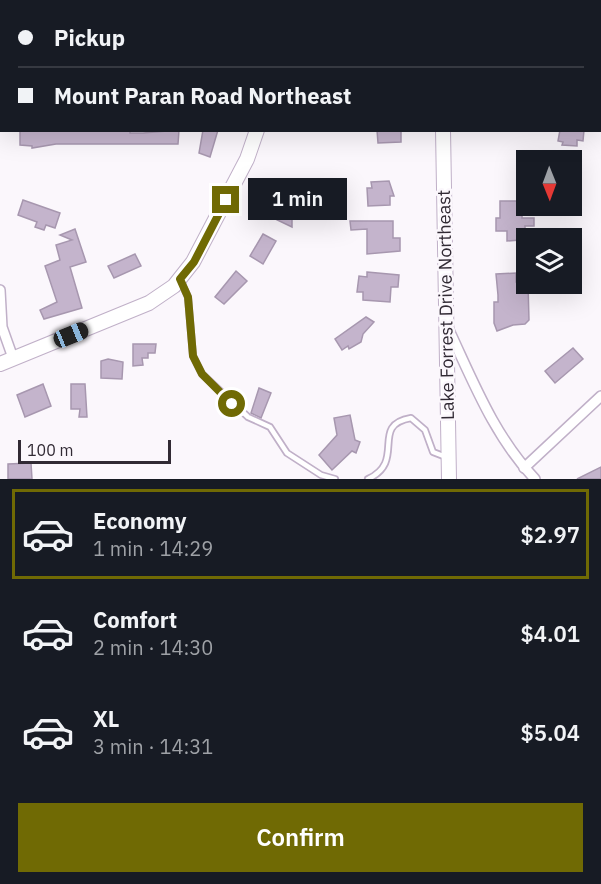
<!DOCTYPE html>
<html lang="en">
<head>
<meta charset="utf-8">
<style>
  :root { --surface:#171b24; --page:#242831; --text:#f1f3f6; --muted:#9ea1a6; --line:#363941; --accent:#706a04 }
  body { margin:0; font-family:"IBM Plex Sans",sans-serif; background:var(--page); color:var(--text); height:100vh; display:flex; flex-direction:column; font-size:22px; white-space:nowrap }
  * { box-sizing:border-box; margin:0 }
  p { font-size:20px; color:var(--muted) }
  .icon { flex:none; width:33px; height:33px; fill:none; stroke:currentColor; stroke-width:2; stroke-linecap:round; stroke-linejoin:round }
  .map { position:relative; height:479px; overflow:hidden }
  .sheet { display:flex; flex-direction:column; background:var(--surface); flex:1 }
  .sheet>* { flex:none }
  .guide { position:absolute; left:0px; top:0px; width:602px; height:132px; box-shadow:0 6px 24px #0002; display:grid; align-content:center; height:132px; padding:0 18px; background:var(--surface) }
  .needle { width:39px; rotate:179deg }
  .fabs { position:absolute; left:516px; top:150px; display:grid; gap:12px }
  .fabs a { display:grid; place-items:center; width:66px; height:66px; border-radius:0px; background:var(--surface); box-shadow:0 6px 24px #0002; font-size:30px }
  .scale { position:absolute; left:18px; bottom:15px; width:153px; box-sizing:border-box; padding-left:6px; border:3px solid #312a34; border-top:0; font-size:16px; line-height:21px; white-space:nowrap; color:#312a34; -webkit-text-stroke:4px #fbf7fc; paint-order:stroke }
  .end { position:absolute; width:27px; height:27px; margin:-14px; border:8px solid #706a04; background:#fff; box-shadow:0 0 0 3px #fff }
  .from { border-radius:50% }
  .bubble { position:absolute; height:42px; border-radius:0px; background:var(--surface); box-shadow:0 6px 24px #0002; font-size:20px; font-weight:600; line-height:42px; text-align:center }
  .car { position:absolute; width:18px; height:36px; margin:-18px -9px; border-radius:8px; box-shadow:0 0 4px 2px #0007; background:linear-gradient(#222 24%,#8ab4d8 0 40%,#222 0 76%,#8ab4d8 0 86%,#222 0) }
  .guide b { display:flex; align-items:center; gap:21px; height:57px; font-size:22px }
  .guide b+b { border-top:2px solid var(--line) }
  .guide i { width:15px; height:15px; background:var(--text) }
  ul { padding:10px 0 0; list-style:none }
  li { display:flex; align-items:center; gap:18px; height:90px; margin:0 12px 9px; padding:0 6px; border:3px solid transparent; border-radius:0px }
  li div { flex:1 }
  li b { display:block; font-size:22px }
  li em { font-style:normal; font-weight:600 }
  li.selected { border-color:var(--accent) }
  li>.icon { width:54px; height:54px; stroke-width:1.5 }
  .action { display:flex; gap:12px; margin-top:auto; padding:12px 18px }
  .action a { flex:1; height:69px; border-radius:0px; background:var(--accent); color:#fff; font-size:24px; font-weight:600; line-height:69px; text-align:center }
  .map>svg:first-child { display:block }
  .building { fill:#c4b4cc; stroke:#a797af; stroke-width:1.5 }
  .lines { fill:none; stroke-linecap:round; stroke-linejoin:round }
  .lane-casing { stroke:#c0b0c8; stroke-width:8 }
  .street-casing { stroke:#c0b0c8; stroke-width:12 }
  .secondary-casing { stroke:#c0b0c8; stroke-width:16 }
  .lane { stroke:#fff; stroke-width:4.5 }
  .street { stroke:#fff; stroke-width:9 }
  .secondary { stroke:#fff; stroke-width:14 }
  .route { stroke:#706a04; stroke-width:8 }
  .labels { text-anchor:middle; stroke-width:5; stroke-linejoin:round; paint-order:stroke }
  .street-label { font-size:18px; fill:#312a34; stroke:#fbf7fc }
</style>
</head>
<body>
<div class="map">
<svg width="601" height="479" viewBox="0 0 601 479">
  <rect width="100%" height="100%" fill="#fbf7fc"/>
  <g class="building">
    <path d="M20 130H130V133H143L179 130 178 144H56L32 148V146L20 145Z"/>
    <path d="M203 130H218L210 157 199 153Z"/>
    <path d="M377 130H401V142L378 143Z"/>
    <path d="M560 130H584L583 141 577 140V146L562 145 563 142 558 141Z"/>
    <path d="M389 181 394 196H390V205L368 206 367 188H372L371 182Z"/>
    <path d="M292 182V227L273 218Z"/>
    <path d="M23 200 60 213 55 228 46 225 44 230 35 227 37 222 18 215Z"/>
    <path d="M500 201H522V218H534V226H525V234H520V240L507 241V231H496V218H500Z"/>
    <path d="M350 221H393V238H400V251L367 254V229L351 230Z"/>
    <path d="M75 229 86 262 70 267 82 308 44 319 40 310 57 302 45 266 60 260 56 245 72 240 60 235Z"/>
    <path d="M263 234 276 241 263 264 250 256Z"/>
    <path d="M135 254 141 266 114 278 108 266Z"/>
    <path d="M236 271 247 281 224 304 215 297Z"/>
    <path d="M367 272 399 275 398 287H391L390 302 363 300V292H357L359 276 367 277Z"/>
    <path d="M516 273V282L528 284 529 320 525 324 513 325 497 331 494 323V302H498V295L496 274Z"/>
    <path d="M366 317 374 322 363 334 361 342 349 349 348 346 342 350 335 339Z"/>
    <path d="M133 344H156L155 353H148V358H142L143 365 133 366Z"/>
    <path d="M573 348 583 359 555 383 545 371Z"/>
    <path d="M108 359 123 362 122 379 101 378V361Z"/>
    <path d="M43 384 51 406 25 417 17 395Z"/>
    <path d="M71 384H85L87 417H79L80 409H71Z"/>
    <path d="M259 388 271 393 261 418 251 413Z"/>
    <path d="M350 415 355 440 360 442 356 453 352 451 332 470 319 455 337 435 334 418Z"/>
    <path d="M31 463 32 479H8V464Z"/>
    <path d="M601 467V479H577Z"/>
  </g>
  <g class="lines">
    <g class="lane-casing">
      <g id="lane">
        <path d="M181 282 188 297 193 356 202 374 248 417 270 427 287 453 321 475 335 479"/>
        <path d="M368 479C407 461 369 425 411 418L425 430 433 452 446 457"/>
      </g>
    </g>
    <g class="street-casing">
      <g id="street">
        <path d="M0 91H2"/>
        <path d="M0 290 2 327 13 358"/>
        <path d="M448 328C473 381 494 436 535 479"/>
        <path d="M524 468 601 396"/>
      </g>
    </g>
    <g class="secondary-casing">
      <g id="secondary">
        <path d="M441 0V2"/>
        <path d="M281 2V0"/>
        <path d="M443 130 449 479"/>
        <path d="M0 364 149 303 174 286 193 262 247 159 257 130"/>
      </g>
    </g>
    <use href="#lane" class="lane"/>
    <use href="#street" class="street"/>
    <use href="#secondary" class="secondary"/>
  </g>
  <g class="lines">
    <path class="route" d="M226 200 194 262 180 279 188 297 193 356 202 374 232 404"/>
  </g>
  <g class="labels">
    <g class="street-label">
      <text transform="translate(446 305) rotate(-91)" y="6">Lake Forrest Drive Northeast</text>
    </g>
  </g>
</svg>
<div class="fabs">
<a><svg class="needle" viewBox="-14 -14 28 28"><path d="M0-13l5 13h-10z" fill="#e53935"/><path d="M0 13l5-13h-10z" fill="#9ea1a6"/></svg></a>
<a><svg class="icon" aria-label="layers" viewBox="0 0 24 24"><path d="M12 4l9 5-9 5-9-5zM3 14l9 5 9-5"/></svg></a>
</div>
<div class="scale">100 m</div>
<i class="end from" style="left:232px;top:404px"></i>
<i class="end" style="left:226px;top:200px"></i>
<div class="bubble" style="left:248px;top:178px;width:99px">1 min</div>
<i class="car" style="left:71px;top:335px;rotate:68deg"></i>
<div class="guide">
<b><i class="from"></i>Pickup</b>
<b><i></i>Mount Paran Road Northeast</b>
</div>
</div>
<section class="sheet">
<ul>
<li class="selected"><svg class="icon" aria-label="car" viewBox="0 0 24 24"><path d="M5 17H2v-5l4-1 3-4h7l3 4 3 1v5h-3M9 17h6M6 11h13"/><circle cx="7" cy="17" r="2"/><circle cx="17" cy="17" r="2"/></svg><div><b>Economy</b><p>1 min · 14:29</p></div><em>$2.97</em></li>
<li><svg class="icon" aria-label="car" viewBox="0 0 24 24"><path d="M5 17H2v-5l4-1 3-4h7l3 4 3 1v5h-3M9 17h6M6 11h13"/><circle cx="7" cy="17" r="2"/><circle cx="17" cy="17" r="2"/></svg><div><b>Comfort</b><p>2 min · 14:30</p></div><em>$4.01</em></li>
<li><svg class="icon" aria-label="car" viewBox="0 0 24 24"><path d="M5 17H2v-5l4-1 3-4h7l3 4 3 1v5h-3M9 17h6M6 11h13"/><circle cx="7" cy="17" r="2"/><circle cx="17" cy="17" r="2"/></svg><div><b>XL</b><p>3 min · 14:31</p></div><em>$5.04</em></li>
</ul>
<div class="action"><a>Confirm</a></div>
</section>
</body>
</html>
